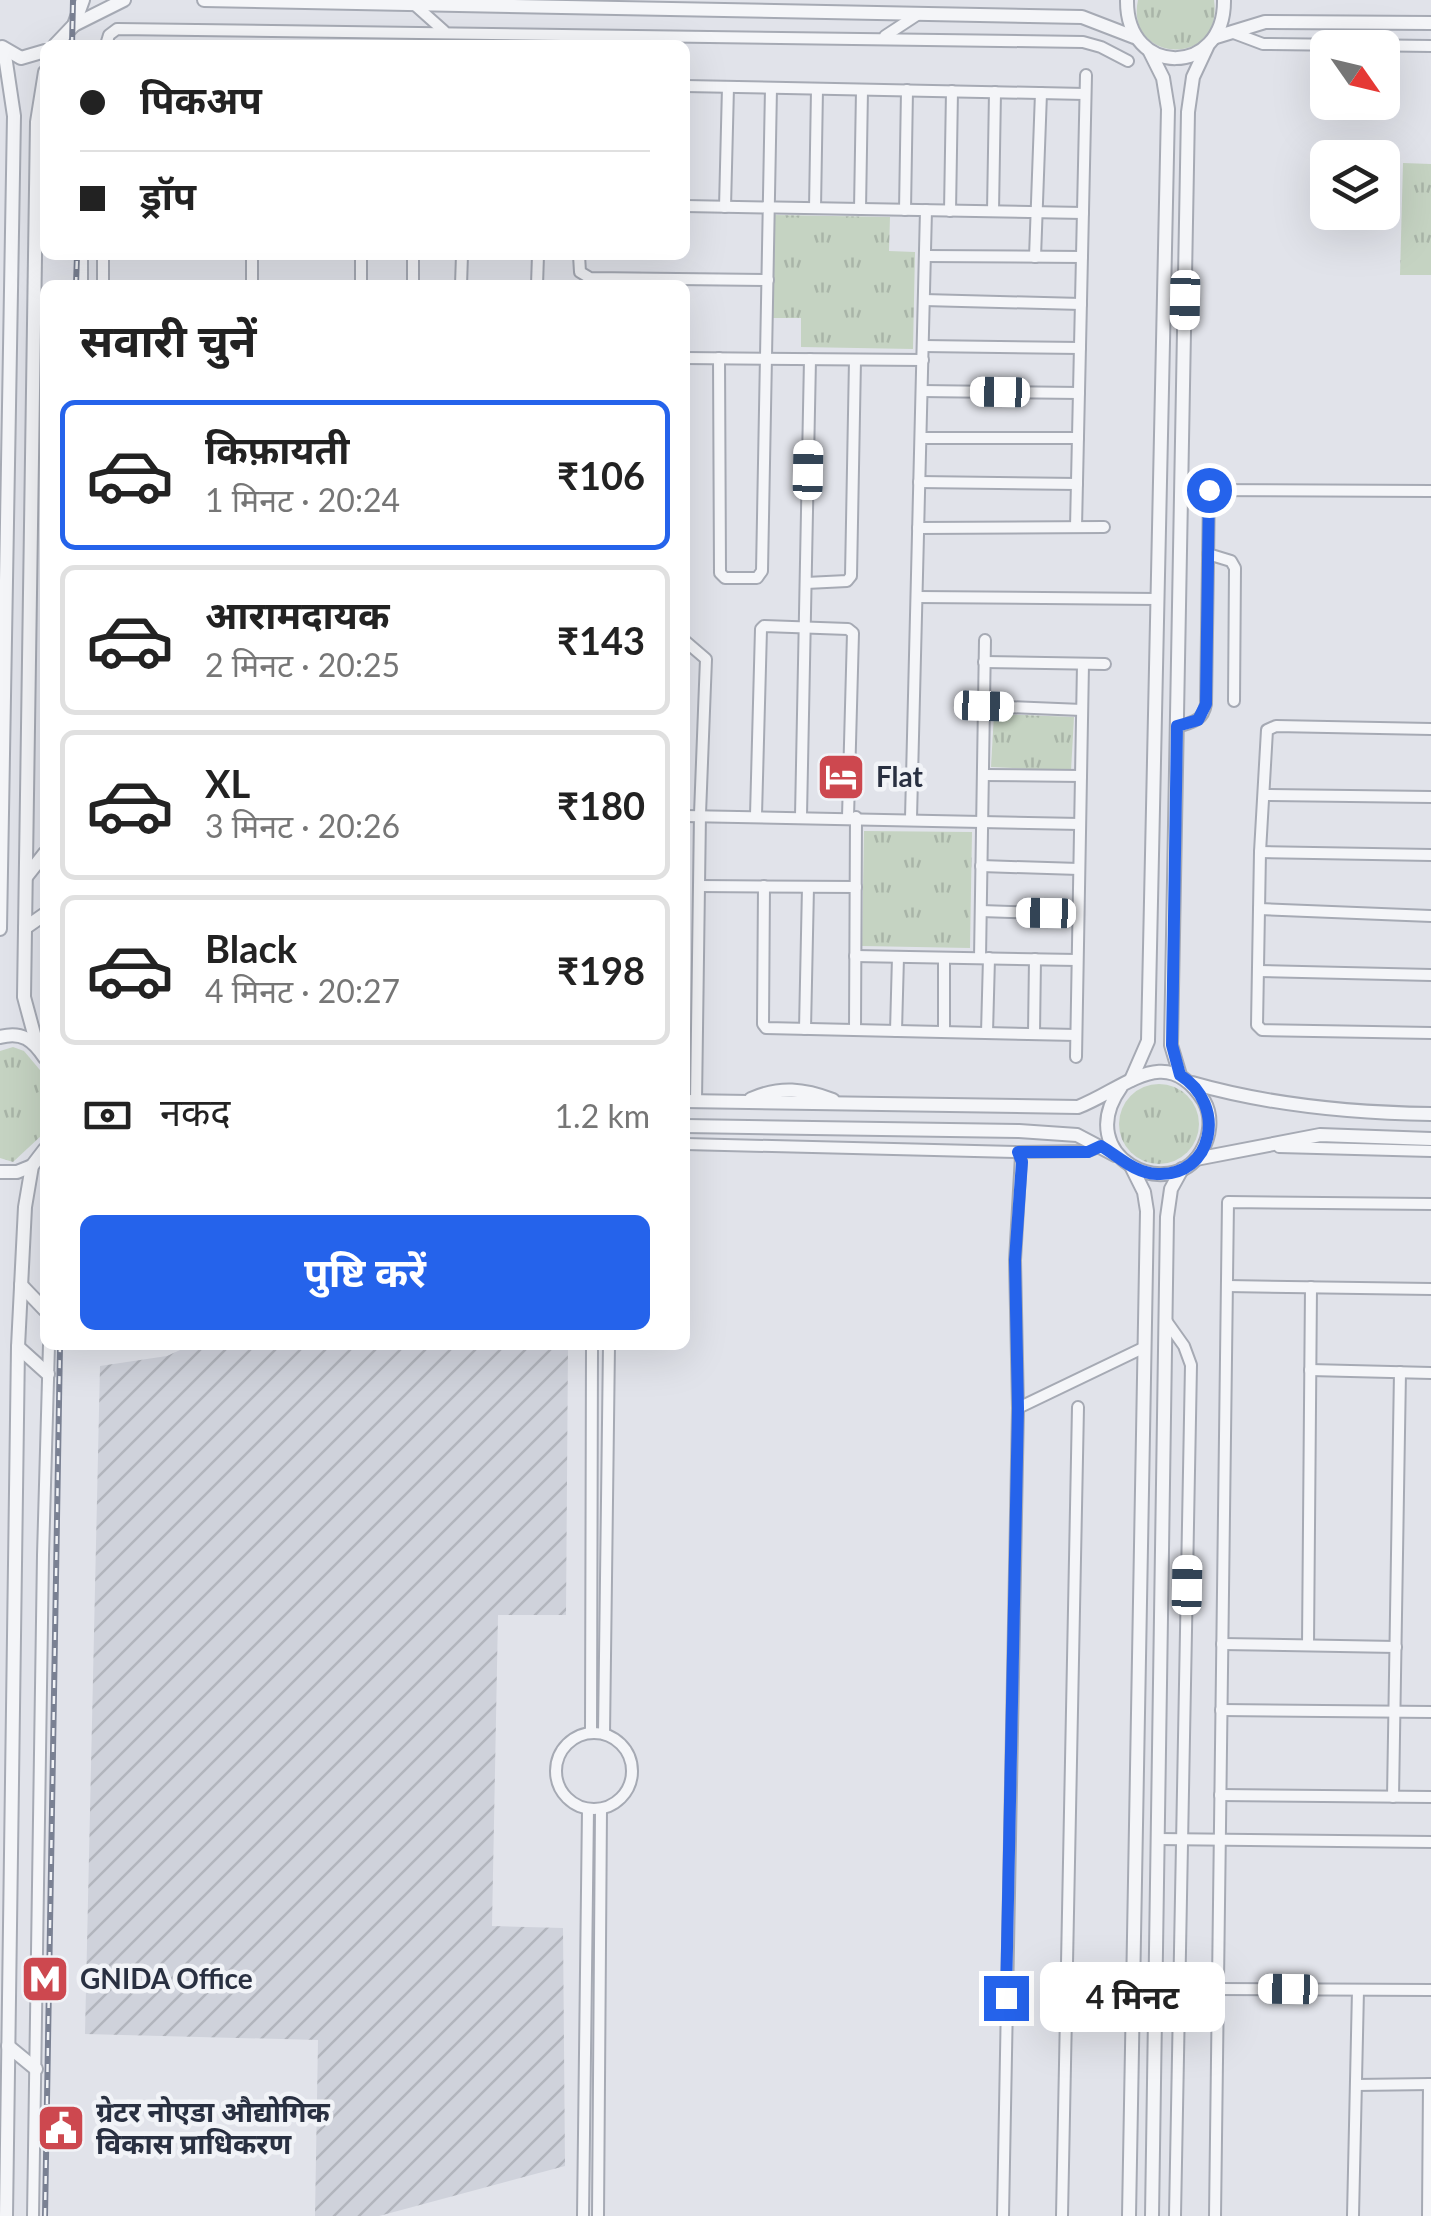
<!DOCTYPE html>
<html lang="hi">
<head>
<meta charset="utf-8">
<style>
  :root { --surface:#fff; --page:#f6f6f6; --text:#222; --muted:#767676; --line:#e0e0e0; --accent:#2563eb }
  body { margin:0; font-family:Lato,"Noto Sans Devanagari",sans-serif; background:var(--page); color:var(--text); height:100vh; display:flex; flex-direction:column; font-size:38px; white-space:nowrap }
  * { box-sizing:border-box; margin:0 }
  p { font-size:32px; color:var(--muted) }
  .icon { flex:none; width:55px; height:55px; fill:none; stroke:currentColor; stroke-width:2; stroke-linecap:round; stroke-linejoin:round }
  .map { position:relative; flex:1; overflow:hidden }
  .sheet { position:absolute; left:40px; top:280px; width:650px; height:1070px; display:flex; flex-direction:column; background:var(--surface); border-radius:15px; box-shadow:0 10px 40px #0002 }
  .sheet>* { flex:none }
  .hud { position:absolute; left:40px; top:40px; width:650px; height:220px; border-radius:15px; box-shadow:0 10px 40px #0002; display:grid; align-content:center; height:220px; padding:0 40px; background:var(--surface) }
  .needle { width:65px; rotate:124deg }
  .tools { position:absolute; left:1310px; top:30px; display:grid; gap:20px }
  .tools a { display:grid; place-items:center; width:90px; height:90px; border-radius:15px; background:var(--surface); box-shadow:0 10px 40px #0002; font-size:50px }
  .end { position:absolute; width:45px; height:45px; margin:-22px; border:12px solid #2563eb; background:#fff; box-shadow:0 0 0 5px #fff }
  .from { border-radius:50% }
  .bubble { position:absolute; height:70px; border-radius:15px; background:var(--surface); box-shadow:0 10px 40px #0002; font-size:32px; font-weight:700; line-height:70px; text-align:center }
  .car { position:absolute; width:30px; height:60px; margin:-30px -15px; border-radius:12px; box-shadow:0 0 8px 2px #0007; background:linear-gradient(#fff 24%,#345 0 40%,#fff 0 76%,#345 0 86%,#fff 0) }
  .hud b { display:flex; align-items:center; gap:35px; height:95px; font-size:38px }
  .hud b+b { border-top:2px solid var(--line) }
  .hud i { width:25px; height:25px; background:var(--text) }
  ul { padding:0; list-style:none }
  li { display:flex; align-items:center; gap:30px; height:150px; margin:0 20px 15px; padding:0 20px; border:5px solid var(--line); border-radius:15px }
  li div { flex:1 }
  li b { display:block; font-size:38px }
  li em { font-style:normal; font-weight:700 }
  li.selected { border-color:var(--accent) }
  li>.icon { width:90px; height:90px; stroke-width:1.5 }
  h2 { padding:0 40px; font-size:45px; line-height:120px }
  .pay { display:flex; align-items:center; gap:25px; height:110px; padding:0 40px; font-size:38px }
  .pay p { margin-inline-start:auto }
  .action { display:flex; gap:20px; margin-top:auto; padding:20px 40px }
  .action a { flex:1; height:115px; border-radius:15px; background:var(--accent); color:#fff; font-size:40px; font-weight:700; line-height:115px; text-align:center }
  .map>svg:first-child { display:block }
  .industrial { fill:url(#industrial-furrows) }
  .park { fill:url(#park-tufts) }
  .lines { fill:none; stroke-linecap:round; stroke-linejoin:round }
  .minor-casing { stroke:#a6aab4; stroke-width:14 }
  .tertiary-casing { stroke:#a6aab4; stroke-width:16 }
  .minor { stroke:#f4f5f8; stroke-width:10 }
  .tertiary { stroke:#f4f5f8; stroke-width:12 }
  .rail-casing { stroke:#7a8193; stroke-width:6 }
  .rail { stroke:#f1f3f7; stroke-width:2.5; stroke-dasharray:8; stroke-linecap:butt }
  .route { stroke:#2563eb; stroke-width:12 }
  .labels { text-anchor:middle; stroke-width:9; stroke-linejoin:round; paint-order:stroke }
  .poi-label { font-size:28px; font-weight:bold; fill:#293041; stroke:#f1f3f7; text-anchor:start }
</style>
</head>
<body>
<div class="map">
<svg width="1431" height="2216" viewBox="0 0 1431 2216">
  <defs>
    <pattern id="industrial-furrows" width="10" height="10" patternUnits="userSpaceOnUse" patternTransform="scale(2.5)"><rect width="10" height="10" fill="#cfd2db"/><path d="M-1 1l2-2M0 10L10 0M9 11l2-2" fill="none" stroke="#b2b5bd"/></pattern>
    <pattern id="park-tufts" width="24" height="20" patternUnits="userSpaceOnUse" patternTransform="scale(2.5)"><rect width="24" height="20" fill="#c5d3c2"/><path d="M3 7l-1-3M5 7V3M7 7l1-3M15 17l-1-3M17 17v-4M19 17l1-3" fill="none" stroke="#a9b5a8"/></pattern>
  </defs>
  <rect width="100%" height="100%" fill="#e1e3ea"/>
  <path class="industrial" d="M191 1345H568L566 1615H498L492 1926 563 1928 565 2166 379 2216H315L318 2040 85 2034 100 1366 167 1356Z"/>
  <g class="park">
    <path d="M1138 0H1214C1224 69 1124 63 1138 0Z"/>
    <path d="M1403 163 1431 164V275H1400Z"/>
    <path d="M774 215 890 217 889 251 915 252 913 349 801 347V318H772Z"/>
    <path d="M994 714 1074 717 1071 771 991 767Z"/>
    <path d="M864 831 972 832 970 948 862 946Z"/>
    <path d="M13 1047 24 1051 45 1076 42 1135 13 1162 0 1158V1051Z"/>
    <circle cx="1159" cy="1124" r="40"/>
  </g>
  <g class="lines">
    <g class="minor-casing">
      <g id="minor">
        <path d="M416 6 444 31"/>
        <path d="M1231 32 1263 44 1431 46"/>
        <path d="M885 36 917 15"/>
        <path d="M106 45 109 35 117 29 1083 42 1101 47 1128 61"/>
        <path d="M685 86 1085 94"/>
        <path d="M685 206 1083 213"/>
        <path d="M725 207 728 87"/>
        <path d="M815 208 817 89"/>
        <path d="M860 209 862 90"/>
        <path d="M905 210 907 90"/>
        <path d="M950 211 952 91"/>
        <path d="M993 211 995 92"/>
        <path d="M579 255 580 272 590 278 768 280"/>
        <path d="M925 256 1082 257"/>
        <path d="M1035 257 1041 93"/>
        <path d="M82 285V255"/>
        <path d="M103 285V255"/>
        <path d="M252 285V255"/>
        <path d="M361 285V255"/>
        <path d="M413 285V255"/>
        <path d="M461 285 462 255"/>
        <path d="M537 285 538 255"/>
        <path d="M924 300 1081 304"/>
        <path d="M923 346 1080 348"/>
        <path d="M685 358 923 360"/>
        <path d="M719 358 720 573 725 578H757L762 571 771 88"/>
        <path d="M922 391 1079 393"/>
        <path d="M921 438H1078"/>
        <path d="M919 482 1077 484"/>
        <path d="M1181 490 1431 491"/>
        <path d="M1076 527 1086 75"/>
        <path d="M918 528 1104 527"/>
        <path d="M1208 554 1231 561 1235 568 1234 701"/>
        <path d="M806 583 847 581 851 576 855 360"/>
        <path d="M917 597 1157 599"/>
        <path d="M685 641 706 659 700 814 696 1101"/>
        <path d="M984 662 1105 664"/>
        <path d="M984 706 1082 710"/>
        <path d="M1177 727C1193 722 1203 721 1206 704L1209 490"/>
        <path d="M1431 729 1276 726 1267 730 1260 852 1257 1025 1262 1030 1431 1033"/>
        <path d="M983 775 1081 776"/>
        <path d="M1264 795 1431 797"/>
        <path d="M756 815 761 629 764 626 848 629 853 633 848 817"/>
        <path d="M685 816 1080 824"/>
        <path d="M801 816 810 359"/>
        <path d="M911 818 926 210"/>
        <path d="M1260 852 1431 855"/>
        <path d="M981 866 1079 869"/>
        <path d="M699 886 856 887"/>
        <path d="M764 886 763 1024 766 1028 1076 1035"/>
        <path d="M1259 909 1431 916"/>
        <path d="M981 911 1078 914"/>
        <path d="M855 956 1077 960"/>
        <path d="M980 958 985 640"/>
        <path d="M1258 971 1431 975"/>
        <path d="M805 1029 808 887"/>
        <path d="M855 1030 856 817"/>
        <path d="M896 1031 898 957"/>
        <path d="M944 1032V958"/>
        <path d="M987 1033 989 958"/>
        <path d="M1034 1034 1035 959"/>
        <path d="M1076 1057 1083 664"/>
        <path d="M685 1144 1015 1152 1021 1156 1015 1260 1018 1408 1003 2216"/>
        <path d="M1279 1147 1431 1151"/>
        <path d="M1019 1152 1088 1151 1101 1146"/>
        <path d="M1227 1286 1431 1289"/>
        <path d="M1167 1322 1184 1346 1191 1365 1175 2216"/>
        <path d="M1310 1370 1431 1373"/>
        <path d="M1018 1408 1145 1347"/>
        <path d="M1222 1644 1396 1647"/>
        <path d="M1308 1645 1311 1287"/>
        <path d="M1221 1710 1431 1712"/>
        <circle cx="594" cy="1771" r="38"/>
        <path d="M591 1733 592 1345"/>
        <path d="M604 1734 609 1345"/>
        <path d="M1220 1795 1431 1797"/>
        <path d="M1393 1797 1400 1372"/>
        <path d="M1158 1839 1431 1842"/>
        <path d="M1218 1989 1431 1990"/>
        <path d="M1356 2085 1431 2084"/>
        <path d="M33 2216 43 1555 49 1345"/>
        <path d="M583 2216 588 1809"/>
        <path d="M598 2216 601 1809"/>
        <path d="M1062 2216 1078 1407"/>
        <path d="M1215 2216 1228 1202 1431 1204"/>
        <path d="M1353 2216 1358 1990"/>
        <path d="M1428 2216 1429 2084"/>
      </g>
    </g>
    <g class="tertiary-casing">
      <g id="tertiary">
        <path d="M204 0 1082 17 1134 37"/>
        <path d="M1127 0C1126 78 1225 77 1224 0"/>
        <path d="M74 25 124 0"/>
        <path d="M1216 37 1265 22 1431 23"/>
        <path d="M55 45 74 25 83 0"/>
        <path d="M2 47 21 58 45 51"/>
        <path d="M26 877 45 853"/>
        <path d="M25 928 45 914"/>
        <path d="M0 929 14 116 4 49"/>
        <path d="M0 1037C22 1031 33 1040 45 1058"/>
        <path d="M37 1045 24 997 37 122 45 72"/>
        <path d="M1180 1075 1171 1045 1188 112 1193 77 1207 47"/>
        <path d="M1131 1080 1148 1041 1168 109 1163 78 1150 52"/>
        <path d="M1192 1083C1269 1105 1351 1113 1431 1114"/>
        <path d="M751 1099C780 1086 804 1089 833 1100"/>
        <path d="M685 1101 1078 1107C1125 1089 1166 1041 1204 1101 1213 1117 1210 1137 1201 1152 1170 1204 1071 1157 1121 1087"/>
        <path d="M685 1126 1019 1131 1077 1135 1115 1155"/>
        <path d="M1196 1159 1320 1135 1431 1139"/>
        <path d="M0 1172H17L32 1166"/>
        <path d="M21 1285 45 1310"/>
        <path d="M18 1347 48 1374"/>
        <path d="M8 2046 36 2069"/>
        <path d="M6 2216 18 1347 25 1207 32 1166 45 1149"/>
        <path d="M1129 2216 1147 1211 1144 1192 1132 1168"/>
        <path d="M1152 2216 1167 1217 1171 1189 1182 1169"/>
      </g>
    </g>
    <use href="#minor" class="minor"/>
    <use href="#tertiary" class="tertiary"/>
    <g class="rail-casing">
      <g id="rail">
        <path d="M72 45 73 0"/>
        <path d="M76 285 77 255"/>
        <path d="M45 2216 60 1345"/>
      </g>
    </g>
    <use href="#rail" class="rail"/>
  </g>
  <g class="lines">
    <path class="route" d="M1006 1998 1018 1408 1015 1260 1022 1162 1018 1152H1088L1101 1146C1119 1157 1135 1173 1157 1174 1213 1177 1228 1105 1180 1075L1172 1045 1177 726 1198 720 1206 704 1209 490"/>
  </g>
  <defs>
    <g id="hotel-square" transform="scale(2.5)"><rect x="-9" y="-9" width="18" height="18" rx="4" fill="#cd484f" stroke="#f1f3f7"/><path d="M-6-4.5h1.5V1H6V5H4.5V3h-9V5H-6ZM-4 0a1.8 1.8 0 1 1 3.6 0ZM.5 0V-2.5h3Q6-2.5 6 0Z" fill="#fff"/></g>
    <g id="metro-square" transform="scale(2.5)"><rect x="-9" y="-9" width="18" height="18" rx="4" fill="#cd484f" stroke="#f1f3f7"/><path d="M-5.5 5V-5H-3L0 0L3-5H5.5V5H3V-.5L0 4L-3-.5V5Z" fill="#fff"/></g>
    <g id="civic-square" transform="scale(2.5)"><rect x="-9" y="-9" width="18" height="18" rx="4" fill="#cd484f" stroke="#f1f3f7"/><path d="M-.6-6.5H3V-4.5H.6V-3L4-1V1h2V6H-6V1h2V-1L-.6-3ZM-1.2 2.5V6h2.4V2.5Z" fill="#fff"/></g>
  </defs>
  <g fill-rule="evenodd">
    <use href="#hotel-square" x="841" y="777"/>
    <use href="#metro-square" x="45" y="1979"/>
    <use href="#civic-square" x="61" y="2128"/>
  </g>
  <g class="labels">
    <g class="poi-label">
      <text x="876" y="787">Flat</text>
      <text x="80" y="1989">GNIDA Office</text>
      <text x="96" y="2122">ग्रेटर नोएडा औद्योगिक<tspan x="96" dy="32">विकास प्राधिकरण</tspan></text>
    </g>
  </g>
</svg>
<div class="tools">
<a><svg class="needle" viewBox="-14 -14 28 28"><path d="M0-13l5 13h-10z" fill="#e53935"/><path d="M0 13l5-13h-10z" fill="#767676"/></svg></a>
<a><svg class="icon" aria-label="layers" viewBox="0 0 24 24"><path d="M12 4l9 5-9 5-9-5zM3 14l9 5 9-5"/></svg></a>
</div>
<i class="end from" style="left:1209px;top:490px"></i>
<i class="end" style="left:1006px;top:1998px"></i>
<div class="bubble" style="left:1040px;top:1962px;width:185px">4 मिनट</div>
<i class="car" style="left:1185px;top:300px;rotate:181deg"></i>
<i class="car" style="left:1000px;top:392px;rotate:271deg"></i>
<i class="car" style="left:808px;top:470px;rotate:1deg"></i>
<i class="car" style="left:984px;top:706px;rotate:92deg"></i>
<i class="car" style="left:1046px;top:913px;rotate:271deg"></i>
<i class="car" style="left:1187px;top:1585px;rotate:1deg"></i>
<i class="car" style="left:1288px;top:1989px;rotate:271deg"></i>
<div class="hud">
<b><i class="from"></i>पिकअप</b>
<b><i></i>ड्रॉप</b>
</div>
<section class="sheet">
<h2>सवारी चुनें</h2>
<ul>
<li class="selected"><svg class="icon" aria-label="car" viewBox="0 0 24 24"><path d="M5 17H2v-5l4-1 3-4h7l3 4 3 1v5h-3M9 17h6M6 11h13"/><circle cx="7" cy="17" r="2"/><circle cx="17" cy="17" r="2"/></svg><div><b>किफ़ायती</b><p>1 मिनट · 20:24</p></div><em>₹106</em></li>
<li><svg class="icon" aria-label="car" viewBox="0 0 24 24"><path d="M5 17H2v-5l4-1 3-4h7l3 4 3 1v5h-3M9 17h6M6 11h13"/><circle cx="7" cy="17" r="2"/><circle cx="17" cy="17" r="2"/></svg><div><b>आरामदायक</b><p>2 मिनट · 20:25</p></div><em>₹143</em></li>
<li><svg class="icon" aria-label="car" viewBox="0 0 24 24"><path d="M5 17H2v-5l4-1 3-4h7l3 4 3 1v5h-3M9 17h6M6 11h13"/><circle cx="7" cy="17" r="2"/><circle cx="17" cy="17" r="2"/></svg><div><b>XL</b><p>3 मिनट · 20:26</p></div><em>₹180</em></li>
<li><svg class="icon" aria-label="car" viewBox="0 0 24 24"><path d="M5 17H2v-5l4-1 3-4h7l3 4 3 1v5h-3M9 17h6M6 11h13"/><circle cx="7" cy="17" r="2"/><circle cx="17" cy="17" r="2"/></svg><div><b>Black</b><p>4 मिनट · 20:27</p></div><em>₹198</em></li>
</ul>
<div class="pay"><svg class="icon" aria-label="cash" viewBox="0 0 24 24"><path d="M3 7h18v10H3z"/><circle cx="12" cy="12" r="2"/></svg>नकद<p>1.2 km</p></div>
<div class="action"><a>पुष्टि करें</a></div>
</section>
</div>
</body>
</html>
